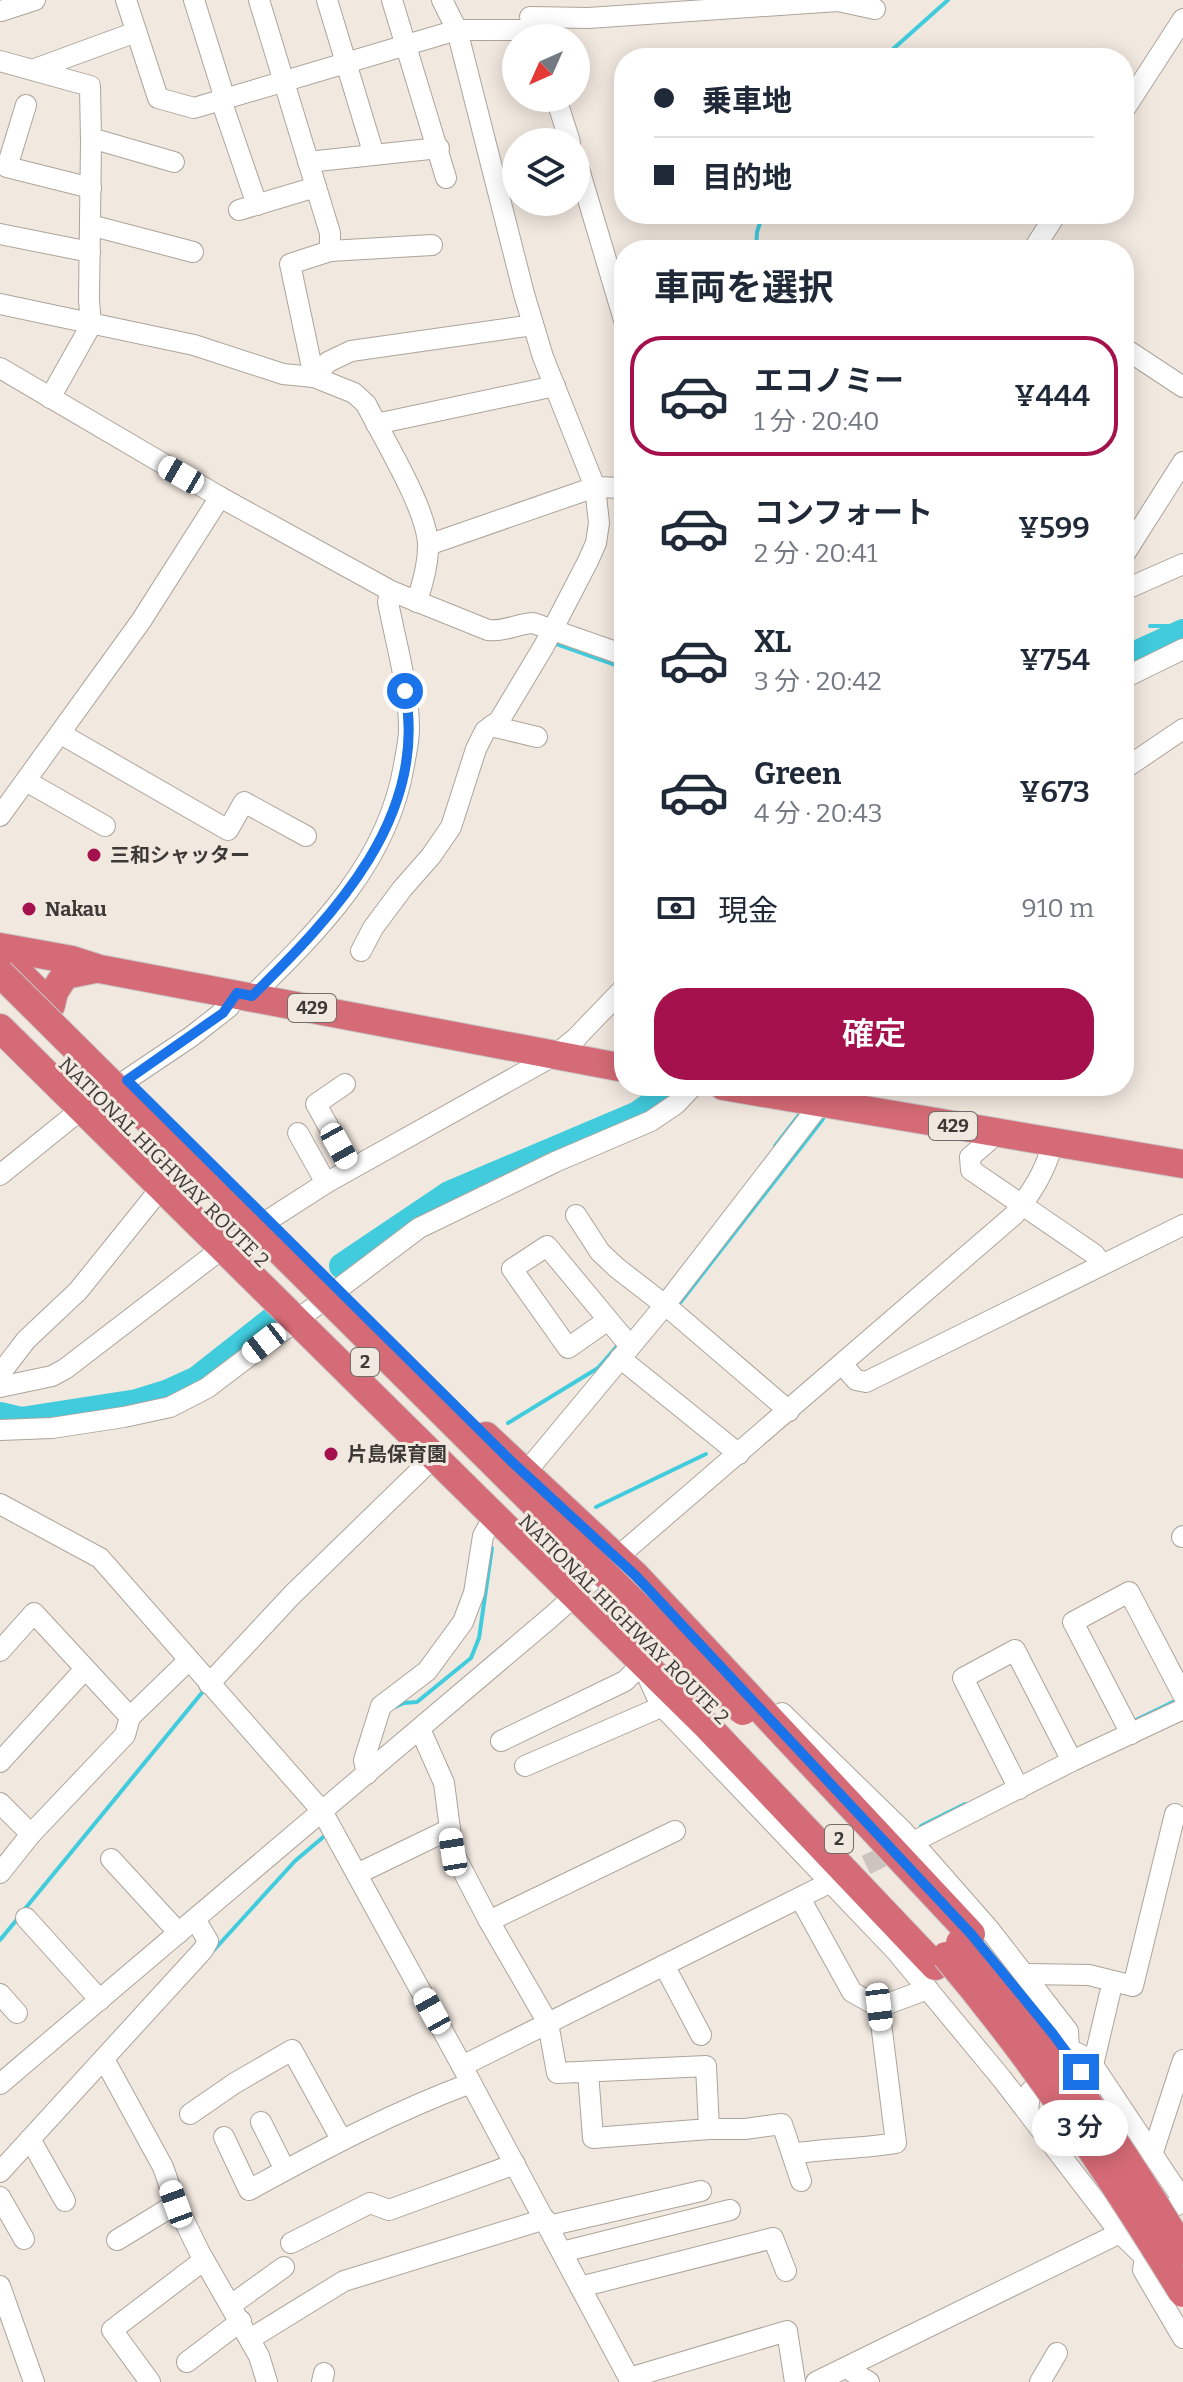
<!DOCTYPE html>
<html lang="ja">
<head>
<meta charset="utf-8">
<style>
  :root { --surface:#fff; --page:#f2f2f3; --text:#1f2937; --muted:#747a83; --line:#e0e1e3; --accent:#a5114c }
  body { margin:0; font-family:Bitter,"Noto Sans JP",serif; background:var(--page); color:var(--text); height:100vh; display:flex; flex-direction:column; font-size:30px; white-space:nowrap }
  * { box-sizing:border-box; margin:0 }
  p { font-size:26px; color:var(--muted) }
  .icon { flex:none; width:44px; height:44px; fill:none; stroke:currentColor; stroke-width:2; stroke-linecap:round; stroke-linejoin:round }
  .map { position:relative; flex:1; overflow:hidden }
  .drawer { position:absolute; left:614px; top:240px; width:520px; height:856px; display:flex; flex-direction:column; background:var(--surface); border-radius:32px; box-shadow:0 4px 20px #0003 }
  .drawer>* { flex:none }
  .top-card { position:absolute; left:614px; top:48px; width:520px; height:176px; border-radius:32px; box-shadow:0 4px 20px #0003; display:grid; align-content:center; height:176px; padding:0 40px; background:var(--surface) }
  .needle { width:52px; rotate:225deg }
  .buttons { position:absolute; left:502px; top:24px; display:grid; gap:16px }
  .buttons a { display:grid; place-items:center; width:88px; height:88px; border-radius:50%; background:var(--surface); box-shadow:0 4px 20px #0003; font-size:40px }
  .end { position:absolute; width:36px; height:36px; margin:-18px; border:10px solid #1a73e8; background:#fff; box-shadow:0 0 0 4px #fff }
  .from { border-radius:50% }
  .bubble { position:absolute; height:56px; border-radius:28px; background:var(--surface); box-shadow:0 4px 20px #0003; font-size:26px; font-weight:600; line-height:56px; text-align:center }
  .car { position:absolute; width:24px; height:48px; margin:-24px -12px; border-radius:10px; box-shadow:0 0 6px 2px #0007; background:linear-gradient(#fff 24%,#345 0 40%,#fff 0 76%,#345 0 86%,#fff 0) }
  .top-card b { display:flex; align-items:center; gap:28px; height:76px; font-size:30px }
  .top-card b+b { border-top:2px solid var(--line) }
  .top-card i { width:20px; height:20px; background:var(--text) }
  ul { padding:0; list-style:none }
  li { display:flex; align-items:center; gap:24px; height:120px; margin:0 16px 12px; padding:0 24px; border:4px solid transparent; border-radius:32px }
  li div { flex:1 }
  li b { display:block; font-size:30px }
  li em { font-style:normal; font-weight:600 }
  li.current { border-color:var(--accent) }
  li>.icon { width:72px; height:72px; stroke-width:1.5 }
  h2 { padding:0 40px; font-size:36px; line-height:96px }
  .pay { display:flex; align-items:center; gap:20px; height:88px; padding:0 40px; font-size:30px }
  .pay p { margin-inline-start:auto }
  .button { display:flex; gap:16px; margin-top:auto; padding:16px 40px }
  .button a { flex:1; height:92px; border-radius:32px; background:var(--accent); color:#fff; font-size:32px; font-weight:600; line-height:92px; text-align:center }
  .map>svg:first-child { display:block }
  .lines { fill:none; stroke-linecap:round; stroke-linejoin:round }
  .stream { stroke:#41ccde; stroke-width:4 }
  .river { stroke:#41ccde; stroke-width:26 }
  .minor-tunnel { stroke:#cdc5bd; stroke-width:20; stroke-dasharray:20 10; stroke-linecap:butt }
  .minor-casing { stroke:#ada49b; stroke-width:22 }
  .highway-casing { stroke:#c9c8c7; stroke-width:30 }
  .minor { stroke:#fff; stroke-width:20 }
  .highway { stroke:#d56b76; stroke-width:28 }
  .highway-bridge-casing { stroke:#c9c8c7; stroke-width:30; stroke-linecap:butt }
  .highway-bridge { stroke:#d56b76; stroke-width:28 }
  .route { stroke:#1a73e8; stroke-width:10 }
  .poi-dot { fill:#a5114c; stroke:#f1e8df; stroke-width:3 }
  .labels { text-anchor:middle; stroke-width:6; stroke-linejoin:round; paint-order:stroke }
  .shield { fill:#f1e8df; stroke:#736e69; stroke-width:2 }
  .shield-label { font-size:18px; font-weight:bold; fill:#3d3936 }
  .poi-label { font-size:20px; font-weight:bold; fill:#3d3936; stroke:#f1e8df; text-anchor:start }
  .street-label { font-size:20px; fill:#3d3936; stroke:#f1e8df }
</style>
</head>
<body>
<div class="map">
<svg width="1183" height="2382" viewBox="0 0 1183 2382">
  <rect width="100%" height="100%" fill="#f1e8df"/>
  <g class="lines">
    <g class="stream">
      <path d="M883 58 948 0"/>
      <path d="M1124 127 1131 115"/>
      <path d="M756 250 757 232 763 214"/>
      <path d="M1124 567 1130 578"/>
      <path d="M1150 626H1171L1179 634"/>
      <path d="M551 642 624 668"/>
      <path d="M775 1146 799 1115"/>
      <path d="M676 1308 823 1119"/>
      <path d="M508 1423 598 1368 619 1344"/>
      <path d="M596 1507 706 1454"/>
      <path d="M393 1708 404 1703 417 1702 471 1658 479 1638 492 1548"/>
      <path d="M1136 1720 1177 1700"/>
      <path d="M921 1826 965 1804"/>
      <path d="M24 1910 205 1689"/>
      <path d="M0 1940 19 1917"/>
      <path d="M214 1950 295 1861 328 1833"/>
    </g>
    <g class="river">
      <path d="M1124 659 1183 632"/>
      <path d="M342 1266 449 1194 638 1114 665 1095 673 1086"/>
      <path d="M0 1415 21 1420 137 1402 166 1393 197 1379 272 1320"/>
    </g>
    <path class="minor-tunnel" d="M839 1878 903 1847"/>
    <g class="minor-casing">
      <g id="minor">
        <path d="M126 0 158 98 194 108 457 30H534"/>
        <path d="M194 0 225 99"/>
        <path d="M259 0 330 233V251L290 264 314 377"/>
        <path d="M327 0 374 155"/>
        <path d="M392 0 446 178"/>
        <path d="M1 11 35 0"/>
        <path d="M530 17 588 18 838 1 875 9"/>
        <path d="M0 61 90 86 91 142 89 300 91 325 50 398"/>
        <path d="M35 69 136 32"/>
        <path d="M556 98 570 142"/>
        <path d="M221 100 257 205"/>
        <path d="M26 105 7 167 91 188"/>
        <path d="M1124 110 1183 19"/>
        <path d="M91 138 174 162"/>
        <path d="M576 159 624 320"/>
        <path d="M308 162 439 148"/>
        <path d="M239 210 316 187"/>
        <path d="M90 225 193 252"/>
        <path d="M0 234 90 252"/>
        <path d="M1033 250 1056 214"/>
        <path d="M330 251 432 245"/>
        <path d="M0 304 194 345 283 374 314 377 354 393 366 404C383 438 429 512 428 547 428 566 422 584 417 602"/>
        <path d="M1124 348 1183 387"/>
        <path d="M0 368 220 497 391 591 488 630C505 632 516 624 533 623L624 655"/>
        <path d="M314 377 328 362 351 351 533 325"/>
        <path d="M376 424 555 386"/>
        <path d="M428 545 595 487 624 488"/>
        <path d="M1124 555 1183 462"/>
        <path d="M1124 590 1183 564"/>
        <path d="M1124 678 1183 649"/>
        <path d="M491 726 537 737"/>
        <path d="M61 734 228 830 244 802 306 836"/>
        <path d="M1124 769 1183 729"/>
        <path d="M26 781 105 826"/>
        <path d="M0 816 141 621 220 497"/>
        <path d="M361 951 373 928 402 889 431 856 451 827 476 749 485 731 499 721 544 646 588 561 596 543 599 523 595 487 543 357 524 294 457 30 442 0"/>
        <path d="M252 996C319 930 388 862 404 765 406 753 409 741 409 729 409 687 396 644 388 602L391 591"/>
        <path d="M345 1084 316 1104 351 1167"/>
        <path d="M298 1133 326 1183"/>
        <path d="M998 1133 970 1157 971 1170 1094 1254 1101 1263"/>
        <path d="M0 1175 73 1116 192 1036 229 1007 237 993"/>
        <path d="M576 1215 600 1252 617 1268 670 1309 789 1411"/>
        <path d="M608 1320 568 1348 512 1269 547 1246 630 1346"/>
        <path d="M620 1358 739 1454"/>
        <path d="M842 1364 856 1380 866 1382 1183 1225"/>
        <path d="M0 1374 26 1340 78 1291 161 1188"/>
        <path d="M0 1387 52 1376 65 1369 211 1257 326 1183 555 1055 576 1038 624 988"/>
        <path d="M0 1430 52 1428 124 1417 170 1407 207 1388 419 1228 555 1162 651 1121 676 1104 693 1086"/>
        <path d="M526 1472 665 1305 834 1086"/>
        <path d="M0 1504 100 1558 322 1811 462 2066 631 2382"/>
        <path d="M1182 1537 1183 1536"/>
        <path d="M0 1651 34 1613 130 1717"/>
        <path d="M209 1684 292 1595 434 1457"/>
        <path d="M782 1713 903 1831 989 1929 1068 2031 1069 2049 1030 2092 1028 2112"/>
        <path d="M420 1729 444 1783 453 1852 489 1921 548 2023 557 2073 706 2066 709 2129 593 2138 588 2072"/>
        <path d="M1131 1734 1073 1622 1129 1592 1183 1695"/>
        <path d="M501 1741 625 1681 642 1664 660 1704 896 1951 1002 2079 1120 2233 1161 2273"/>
        <path d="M0 1762 85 1669"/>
        <path d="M525 1766 654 1710 660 1704"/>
        <path d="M367 1774 364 1760 381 1706 427 1671 463 1622 474 1593 483 1536 494 1516"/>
        <path d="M1019 1789 963 1678 1015 1650 1072 1761"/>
        <path d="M0 1803 31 1834"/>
        <path d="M903 1847 1072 1761 1183 1709"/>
        <path d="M111 1859 179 1933"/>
        <path d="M0 1873 31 1834 125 1735 130 1717 189 1660"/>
        <path d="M357 1874 450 1829"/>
        <path d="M800 1898 852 1992 879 2007"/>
        <path d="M26 1918 100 2000"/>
        <path d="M489 1921 675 1831"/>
        <path d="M664 1965 701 2035"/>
        <path d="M1027 1974 1089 1975 1133 1986 1175 1814"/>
        <path d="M0 1994 17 2013"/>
        <path d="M1069 2049 1083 2056 1093 2065 1183 2200"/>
        <path d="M104 2059 163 2167 176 2204 200 2253 259 2356 267 2382"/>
        <path d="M1093 2065 1110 1993"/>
        <path d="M462 2066 839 1878"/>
        <path d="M0 2084 551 1617 628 1548 1014 1215C1032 1192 1045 1172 1053 1143"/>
        <path d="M190 2114 235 2083 292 2050 341 2139"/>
        <path d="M261 2122 285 2170"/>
        <path d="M709 2129H745L782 2124 801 2181"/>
        <path d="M224 2137 249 2190C322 2150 393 2112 471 2083"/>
        <path d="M30 2139 65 2201"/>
        <path d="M792 2154C827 2148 861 2149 896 2143L879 2007 928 1989"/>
        <path d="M1152 2155 1183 2060"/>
        <path d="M0 2172 203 1950 208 1941 195 1919"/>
        <path d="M0 2197 24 2239"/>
        <path d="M548 2226 701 2191"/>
        <path d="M117 2240 176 2204"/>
        <path d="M291 2243 370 2203 389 2210 515 2164"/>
        <path d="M562 2252 730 2210"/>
        <path d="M1145 2257 1143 2270 1183 2338"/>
        <path d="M0 2286 34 2382"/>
        <path d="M580 2287 773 2238 786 2271"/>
        <path d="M231 2305 284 2267"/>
        <path d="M250 2339 344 2281 545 2219"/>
        <path d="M187 2362 241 2321"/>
        <path d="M846 2368 869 2382"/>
        <path d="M629 2378 787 2331 795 2382"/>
        <path d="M150 2382 112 2330 204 2260"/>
        <path d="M322 2382 324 2373"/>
        <path d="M816 2382 1183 2202"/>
        <path d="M1040 2382 1057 2353"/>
      </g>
    </g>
    <g class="highway-casing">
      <g id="highway">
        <path d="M0 947 72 960 100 969 624 1068"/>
        <path d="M0 954 36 990"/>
        <path d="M51 1005 54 992 65 975 95 969"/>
        <path d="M0 1028 708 1727 935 1966"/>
        <path d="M723 1086 1183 1164"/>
        <path d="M486 1436 636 1576 971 1934"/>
      </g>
    </g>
    <use href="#minor" class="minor"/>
    <use href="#highway" class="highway"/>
    <g class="highway-bridge-casing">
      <g id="highway-bridge">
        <path d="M0 973 743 1711"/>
        <path d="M960 1943C1045 2037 1119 2142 1183 2251"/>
        <path d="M946 1956C1036 2062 1111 2176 1183 2293"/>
      </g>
    </g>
    <use href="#highway-bridge" class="highway-bridge"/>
  </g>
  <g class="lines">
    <path class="route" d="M405 691C429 817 334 915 252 996L237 993 223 1013 127 1080 512 1462 636 1576 971 1934 1053 2034 1081 2072"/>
  </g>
  <g class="poi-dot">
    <circle cx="94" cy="855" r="8"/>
    <circle cx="29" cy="909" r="8"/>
    <circle cx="331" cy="1454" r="8"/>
  </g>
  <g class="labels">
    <g class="shield">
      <rect x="288" y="994" width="48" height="28" rx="6"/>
      <rect x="929" y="1112" width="48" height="28" rx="6"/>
      <rect x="351" y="1348" width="28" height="28" rx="6"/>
      <rect x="825" y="1825" width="28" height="28" rx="6"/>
    </g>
    <g class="shield-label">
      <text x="312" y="1014">429</text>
      <text x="953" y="1132">429</text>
      <text x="365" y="1368">2</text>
      <text x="839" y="1845">2</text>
    </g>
    <g class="poi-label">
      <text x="110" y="862">三和シャッター</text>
      <text x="45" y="916">Nakau</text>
      <text x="347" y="1461">片島保育園</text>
    </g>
    <g class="street-label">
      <text transform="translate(164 1162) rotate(45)" y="7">NATIONAL HIGHWAY ROUTE 2</text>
      <text transform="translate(624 1619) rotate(45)" y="7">NATIONAL HIGHWAY ROUTE 2</text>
    </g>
  </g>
</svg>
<div class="buttons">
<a><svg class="needle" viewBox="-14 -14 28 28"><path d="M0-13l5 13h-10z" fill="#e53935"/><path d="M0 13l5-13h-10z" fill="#747a83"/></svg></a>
<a><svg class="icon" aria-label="layers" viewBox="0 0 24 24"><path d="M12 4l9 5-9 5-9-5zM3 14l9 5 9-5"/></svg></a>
</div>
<i class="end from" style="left:405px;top:691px"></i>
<i class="end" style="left:1081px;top:2072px"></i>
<div class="bubble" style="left:1032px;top:2100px;width:96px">3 分</div>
<i class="car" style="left:181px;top:475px;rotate:300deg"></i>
<i class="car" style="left:339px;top:1146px;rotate:151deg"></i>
<i class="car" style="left:264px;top:1343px;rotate:232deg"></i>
<i class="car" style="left:453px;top:1852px;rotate:351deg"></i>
<i class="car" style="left:879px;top:2007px;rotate:173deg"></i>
<i class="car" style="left:432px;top:2011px;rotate:331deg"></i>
<i class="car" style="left:176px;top:2204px;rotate:340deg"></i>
<div class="top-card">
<b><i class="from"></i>乗車地</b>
<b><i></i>目的地</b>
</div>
<section class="drawer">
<h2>車両を選択</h2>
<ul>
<li class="current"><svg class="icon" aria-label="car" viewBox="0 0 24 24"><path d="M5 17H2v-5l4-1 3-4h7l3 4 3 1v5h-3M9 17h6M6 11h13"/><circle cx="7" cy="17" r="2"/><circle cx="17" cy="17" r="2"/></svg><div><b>エコノミー</b><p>1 分 · 20:40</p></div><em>¥444</em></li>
<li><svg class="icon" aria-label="car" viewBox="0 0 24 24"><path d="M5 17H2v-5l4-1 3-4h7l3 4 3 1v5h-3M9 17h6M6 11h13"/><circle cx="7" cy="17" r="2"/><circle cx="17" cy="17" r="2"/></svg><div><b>コンフォート</b><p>2 分 · 20:41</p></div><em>¥599</em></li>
<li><svg class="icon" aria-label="car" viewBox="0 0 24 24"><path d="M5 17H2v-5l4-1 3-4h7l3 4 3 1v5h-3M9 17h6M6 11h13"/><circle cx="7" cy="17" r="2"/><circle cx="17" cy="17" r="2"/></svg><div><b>XL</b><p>3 分 · 20:42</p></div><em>¥754</em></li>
<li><svg class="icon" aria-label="car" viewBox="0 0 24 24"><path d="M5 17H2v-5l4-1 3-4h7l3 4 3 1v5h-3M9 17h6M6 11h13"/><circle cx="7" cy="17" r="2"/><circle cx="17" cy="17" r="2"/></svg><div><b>Green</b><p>4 分 · 20:43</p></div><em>¥673</em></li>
</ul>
<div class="pay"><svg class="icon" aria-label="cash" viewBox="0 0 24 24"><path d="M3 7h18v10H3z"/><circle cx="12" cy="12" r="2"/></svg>現金<p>910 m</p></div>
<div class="button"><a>確定</a></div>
</section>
</div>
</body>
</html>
